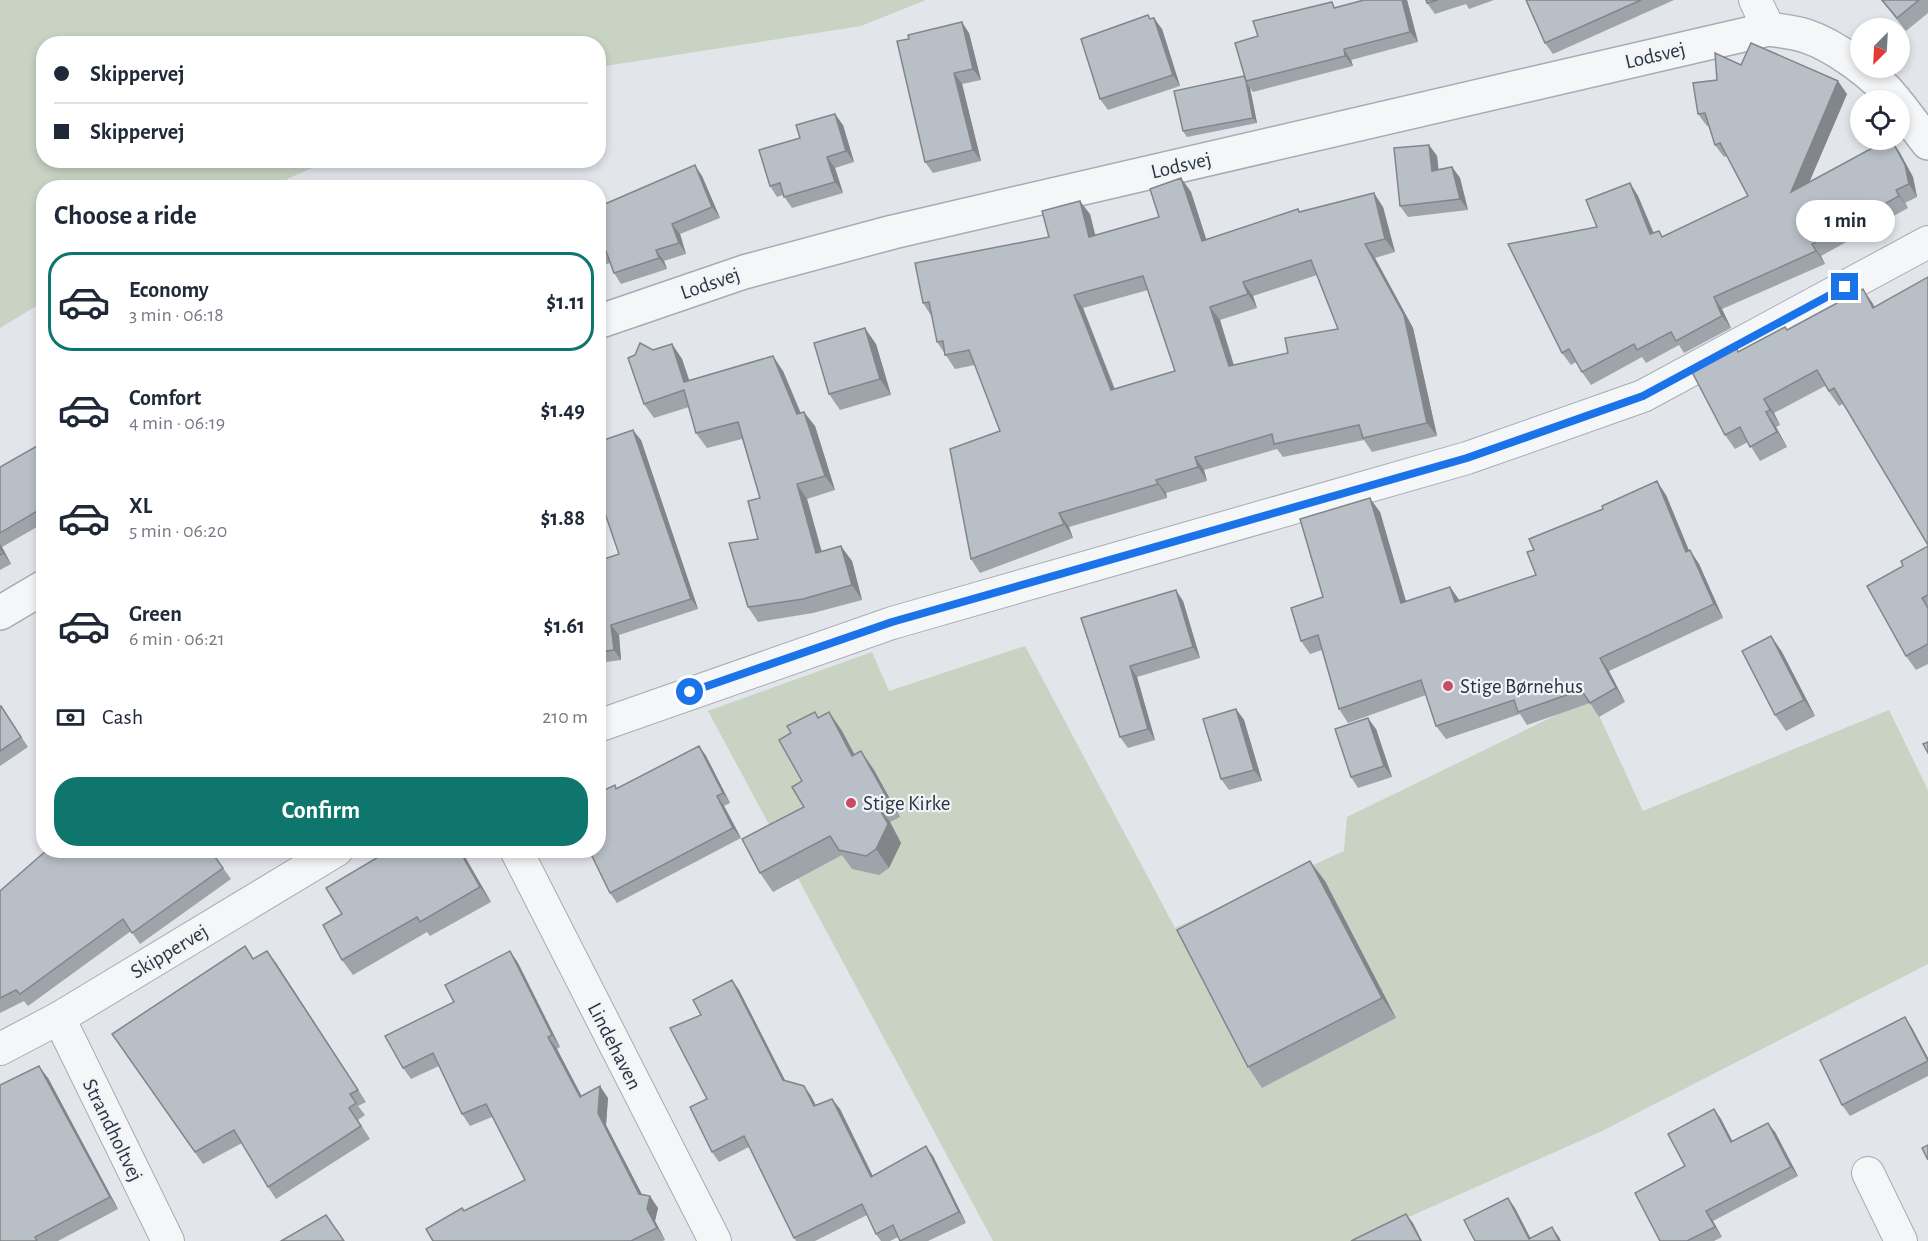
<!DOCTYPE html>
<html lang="en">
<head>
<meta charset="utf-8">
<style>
  :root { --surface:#fff; --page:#f2f2f3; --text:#1f2937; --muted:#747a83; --line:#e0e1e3; --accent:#0f766e }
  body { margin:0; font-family:"Alegreya Sans",sans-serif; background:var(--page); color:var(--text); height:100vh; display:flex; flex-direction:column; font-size:22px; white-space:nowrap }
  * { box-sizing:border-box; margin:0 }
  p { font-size:20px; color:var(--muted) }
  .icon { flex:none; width:33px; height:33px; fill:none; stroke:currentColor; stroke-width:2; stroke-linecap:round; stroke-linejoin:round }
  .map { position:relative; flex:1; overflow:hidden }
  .sheet { position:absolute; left:36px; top:180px; width:570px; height:678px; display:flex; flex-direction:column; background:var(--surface); border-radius:24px; box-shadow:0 3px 9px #0003 }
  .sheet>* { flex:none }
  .top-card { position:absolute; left:36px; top:36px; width:570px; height:132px; border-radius:24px; box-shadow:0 3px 9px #0003; display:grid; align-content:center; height:132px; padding:0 18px; background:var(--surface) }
  .needle { width:39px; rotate:204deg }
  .buttons { position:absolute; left:1850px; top:18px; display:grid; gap:12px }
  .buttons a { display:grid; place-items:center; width:60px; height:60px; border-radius:50%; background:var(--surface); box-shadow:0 3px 9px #0003; font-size:30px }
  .end { position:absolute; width:27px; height:27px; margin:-14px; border:8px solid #1a73e8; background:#fff; box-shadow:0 0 0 3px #fff }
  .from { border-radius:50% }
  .bubble { position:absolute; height:42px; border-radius:21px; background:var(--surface); box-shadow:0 3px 9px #0003; font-size:20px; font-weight:700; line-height:42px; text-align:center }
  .top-card b { display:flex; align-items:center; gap:21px; height:57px; font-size:22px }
  .top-card b+b { border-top:2px solid var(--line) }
  .top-card i { width:15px; height:15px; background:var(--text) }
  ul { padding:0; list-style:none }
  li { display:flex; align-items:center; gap:18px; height:99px; margin:0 12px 9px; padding:0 6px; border:3px solid transparent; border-radius:24px }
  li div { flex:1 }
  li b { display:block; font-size:22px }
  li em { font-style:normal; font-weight:700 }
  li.on { border-color:var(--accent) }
  li>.icon { width:54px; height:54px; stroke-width:1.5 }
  h2 { padding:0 18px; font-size:27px; line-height:72px }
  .pay { display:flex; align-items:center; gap:15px; height:66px; padding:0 18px; font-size:22px }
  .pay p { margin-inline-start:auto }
  .action { display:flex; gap:12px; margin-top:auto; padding:12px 18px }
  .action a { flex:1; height:69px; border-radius:24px; background:var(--accent); color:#fff; font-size:24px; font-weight:700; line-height:69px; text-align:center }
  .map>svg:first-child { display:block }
  .green { fill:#c8d3c3 }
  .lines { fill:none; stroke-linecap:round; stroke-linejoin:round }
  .minor-casing { stroke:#a7acb4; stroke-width:34 }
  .tertiary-casing { stroke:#a7acb4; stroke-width:36 }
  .minor { stroke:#f4f6f8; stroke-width:32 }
  .tertiary { stroke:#f4f6f8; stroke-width:33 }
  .wall { fill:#9fa4aa; fill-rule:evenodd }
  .shaded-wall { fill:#82868b }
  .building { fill:#b9bfc6; stroke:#82868b; stroke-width:1.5; fill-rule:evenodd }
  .route { stroke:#1a73e8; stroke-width:8 }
  .poi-dot { fill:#c94c65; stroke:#f1f4f7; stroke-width:2 }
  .labels { text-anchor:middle; stroke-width:4.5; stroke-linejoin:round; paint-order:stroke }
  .street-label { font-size:21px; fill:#2a3441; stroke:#f1f4f7 }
  .poi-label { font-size:21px; fill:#2a3441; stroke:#f1f4f7; text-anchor:start }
</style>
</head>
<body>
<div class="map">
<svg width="1928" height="1241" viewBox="0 0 1928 1241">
  <rect width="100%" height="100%" fill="#e2e5ea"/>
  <g class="green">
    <path d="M0 0H926L861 26 599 67 598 44H44V160L328 161 287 179 292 187 44 188 43 312 38 305 0 328Z"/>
    <path d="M1025 646 1175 928 1344 851 1347 817 1591 698 1643 811 1889 710 1928 790V964L1602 1131 1355 1241H993L708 711 872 652 889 691Z"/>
  </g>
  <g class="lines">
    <g class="minor-casing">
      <g id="minor">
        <path d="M1755 0 1769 29"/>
        <path d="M598 726 892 623 1467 458 1643 396 1928 242"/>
        <path d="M516 850 715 1241"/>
        <path d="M59 1018 168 1241"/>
        <path d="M0 1049 59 1018 337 850"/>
        <path d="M1868 1173 1901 1241"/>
      </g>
    </g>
    <g class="tertiary-casing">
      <g id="tertiary">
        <path d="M1899 105 1928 143"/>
        <path d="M598 322 744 272 893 232 1769 29C1781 31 1794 32 1806 36 1836 46 1876 76 1895 100"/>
        <path d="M0 613 44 587"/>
      </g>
    </g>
    <use href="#minor" class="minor"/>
    <use href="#tertiary" class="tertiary"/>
  </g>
  <g class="wall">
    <path d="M1364 0H1407L1418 42 1351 60 1353 66 1253 92 1250 88 1257 123 1187 137 1183 131 1244 76 1258 36 1336 8Z"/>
    <path d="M1426 0H1494L1469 9 1466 4 1435 14 1427 3Z"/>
    <path d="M1526 0H1674L1553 54 1545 43Z"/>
    <path d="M1881 0H1928V13L1906 31Z"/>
    <path d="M1151 19 1162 29 1180 86 1108 110 1100 99Z"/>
    <path d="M969 33 981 80 962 84 981 161 933 173 925 162 909 39Z"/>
    <path d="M1741 65 1847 94 1809 182 1892 141 1900 153 1913 177 1917 197 1905 203 1908 208 1821 256 1825 264 1722 309 1731 328 1684 353 1679 345 1646 363 1642 357 1591 385 1582 372 1576 362 1571 365 1562 353 1597 227 1630 183 1638 196 1654 233 1663 237 1748 196 1727 156 1724 157 1715 145 1709 126H1707L1698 114 1717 80Z"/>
    <path d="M843 125 854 162 835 168 843 193 792 208 783 195 777 197 770 186Z"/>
    <path d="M1429 145 1437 156 1438 169 1452 167 1460 178 1468 210 1408 217 1400 206Z"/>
    <path d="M702 176 720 218 680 234 686 254 664 261 667 269 621 284 614 273 610 263 598 267V223Z"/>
    <path d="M1181 178 1191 192 1206 239 1300 212 1383 207 1395 252 1375 258 1413 328 1437 436 1372 452 1364 440 1283 457 1277 449 1204 470 1207 481 1166 493 1167 498 1069 527 1073 538 980 573 971 559 1000 431 975 365 955 369 937 342 932 317 923 303 1049 237 1090 214 1095 235 1159 217ZM1317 275 1338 329 1288 353 1234 365 1220 320 1257 308 1253 296ZM1148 290 1175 371 1115 389 1083 308Z"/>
    <path d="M1863 289 1873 304 1843 404 1839 406 1825 386 1774 413 1780 425 1776 427 1787 447 1760 461 1748 442 1735 449 1725 435 1739 351 1787 330Z"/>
    <path d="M672 344 682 359 689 381 783 371 801 413 815 426 835 490 807 499 822 552 852 561 862 600 813 613 758 622 748 607 758 539 760 498 742 439 707 448 696 433 689 407 654 418 644 404 653 350Z"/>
    <path d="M876 344 891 395 840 410 829 394Z"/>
    <path d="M641 440 698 609 619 635 621 660 598 663V561L619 554Z"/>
    <path d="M44 442V523L2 547 11 564 0 570V467Z"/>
    <path d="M1666 495 1689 551 1699 564 1723 618 1609 671 1625 702 1599 717 1590 703 1527 725 1520 714 1446 739 1436 726 1426 695 1348 723 1339 709 1322 650 1310 654 1301 641 1323 597 1380 512 1406 601 1450 587 1459 600 1536 575Z"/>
    <path d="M1928 546V664L1916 670 1906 656 1903 566Z"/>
    <path d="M1183 601 1200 658 1137 677 1155 740 1128 748 1120 737 1081 618Z"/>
    <path d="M1771 636 1782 652 1815 716 1786 731 1775 715Z"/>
    <path d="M0 706H1L8 716 28 747 0 766Z"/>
    <path d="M1236 709 1244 720 1262 781 1229 790 1221 779Z"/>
    <path d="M829 712 842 731 855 755 861 751 874 770 900 817 890 822 901 843 889 868 879 875 852 869 842 855 773 892 760 873 804 807 802 781 819 718Z"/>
    <path d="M1376 729 1392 777 1358 788 1351 777Z"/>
    <path d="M699 746 706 756 730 803 724 806 741 838 617 903 610 893 617 788Z"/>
    <path d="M210 850 231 879 140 944 131 931 28 1006 24 1001 0 1013V891Z"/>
    <path d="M390 850H461L491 902 430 936 427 932 353 975 342 960V914Z"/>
    <path d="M1325 881 1396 1018 1262 1088 1248 1067Z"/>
    <path d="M510 951 518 963 560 1047 557 1049 581 1096 608 1098 606 1125 642 1195 658 1208 655 1221 665 1240 663 1241H433L465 1211 525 1180 492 1117 470 1126 462 1114 439 1066 411 1079 403 1068 454 1002Z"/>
    <path d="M254 959 276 963 366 1102 358 1106 365 1115 358 1120 370 1139 276 1199 268 1187 242 1143 203 1164 112 1034Z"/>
    <path d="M732 980 739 990 785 1081 804 1086 811 1096 816 1105 832 1099 840 1109 873 1176 933 1156 966 1223 928 1241H900L898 1237 890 1241H881L876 1234 867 1215 815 1241H796L749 1147 719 1162 712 1152 701 1015Z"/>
    <path d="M1905 1017 1912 1028 1928 1058V1076L1850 1116 1842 1105Z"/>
    <path d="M48 1078 118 1209 58 1241H0Z"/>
    <path d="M1714 1109 1721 1119 1732 1141 1775 1132 1798 1176 1713 1221 1722 1237 1714 1241H1660L1685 1166Z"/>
  </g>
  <g class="shaded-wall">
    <path d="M1402 0H1407L1418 42 1410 32Z"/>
    <path d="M1154 18 1162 29 1180 86 1173 75Z"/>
    <path d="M962 22 969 33 981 80 973 69Z"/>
    <path d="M1344 49 1351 60 1353 66 1345 56Z"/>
    <path d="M954 73 962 84 981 161 973 150Z"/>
    <path d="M1838 81 1847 94 1800 204 1791 192Z"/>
    <path d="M1246 82 1250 88 1257 123 1253 118Z"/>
    <path d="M835 114 843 125 854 162 846 151Z"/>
    <path d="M1892 141 1900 153 1913 177 1917 197 1909 184Z"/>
    <path d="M1429 145 1437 156 1440 181 1432 171Z"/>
    <path d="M827 157 835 168 843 193 835 182Z"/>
    <path d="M695 165 702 176 720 218 712 207Z"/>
    <path d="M1452 167 1460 178 1468 210 1460 199Z"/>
    <path d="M1181 178 1191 192 1211 254 1202 241Z"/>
    <path d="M1630 183 1638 196 1659 247 1650 234Z"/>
    <path d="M1896 190 1905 203 1908 208 1899 196Z"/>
    <path d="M1374 193 1383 207 1395 252 1385 239Z"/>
    <path d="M1080 201 1090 214 1099 250 1089 237Z"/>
    <path d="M672 224 680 234 686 254 679 243Z"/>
    <path d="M1365 244 1375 258 1413 328 1437 436 1427 423Z"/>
    <path d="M1812 244 1821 256 1825 264 1816 251Z"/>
    <path d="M656 250 664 261 667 269 659 258Z"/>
    <path d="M1243 282 1253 296 1257 308 1248 294Z"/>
    <path d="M1863 289 1873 304 1883 323 1873 308Z"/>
    <path d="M1074 295 1083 308 1120 404 1111 390Z"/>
    <path d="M1714 297 1722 309 1731 328 1722 316Z"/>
    <path d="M1210 307 1220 320 1238 380 1229 366Z"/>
    <path d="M865 328 876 344 891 395 880 379Z"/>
    <path d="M672 344 682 359 695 397 684 382Z"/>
    <path d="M773 356 783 371 807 429 797 414Z"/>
    <path d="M1764 399 1774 413 1780 425 1770 410Z"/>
    <path d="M804 412 815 426 835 490 825 476Z"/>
    <path d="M1766 412 1776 427 1787 447 1777 432Z"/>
    <path d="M633 430 641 440 698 609 691 599Z"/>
    <path d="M1195 457 1204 470 1207 481 1198 467Z"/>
    <path d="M1156 480 1166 493 1167 498 1158 484Z"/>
    <path d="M1657 481 1666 495 1695 565 1686 552Z"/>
    <path d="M797 484 807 499 826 568 816 553Z"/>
    <path d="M1370 498 1380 512 1410 616 1401 603Z"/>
    <path d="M1059 513 1069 527 1073 538 1064 524Z"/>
    <path d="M0 544 2 547 11 564 3 553 0 547Z"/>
    <path d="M841 546 852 561 862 600 852 585Z"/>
    <path d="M1690 550 1699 564 1723 618 1714 604Z"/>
    <path d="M1450 587 1460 601 1455 602Z"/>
    <path d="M1176 590 1183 601 1200 658 1193 647Z"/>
    <path d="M611 625 619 635 621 660 614 650Z"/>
    <path d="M1771 636 1782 652 1815 716 1804 700Z"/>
    <path d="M1600 658 1609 671 1625 702 1616 688Z"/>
    <path d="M1130 666 1137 677 1155 740 1148 729Z"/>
    <path d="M1236 709 1244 720 1262 781 1254 770Z"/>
    <path d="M829 712 842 731 865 775 852 756Z"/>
    <path d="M1368 718 1376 729 1392 777 1384 766Z"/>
    <path d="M699 746 706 756 730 803 723 793Z"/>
    <path d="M861 751 874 770 900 817 887 798Z"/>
    <path d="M717 796 724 806 741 838 733 828Z"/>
    <path d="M876 803 890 822 901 843 889 868 876 849Z"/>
    <path d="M459 850H461L491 902 480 887Z"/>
    <path d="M1310 861 1325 881 1396 1018 1382 998Z"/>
    <path d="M267 951 276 963 366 1102 358 1090Z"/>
    <path d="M510 951 518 963 560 1047 552 1035Z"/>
    <path d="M732 980 739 990 790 1090 783 1080Z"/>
    <path d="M1905 1017 1912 1028 1928 1058V1061Z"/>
    <path d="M548 1037 557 1049 588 1108 580 1097Z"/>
    <path d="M39 1066 48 1078 118 1209 110 1197Z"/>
    <path d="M600 1086 608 1098 606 1125 648 1206 639 1194 598 1113Z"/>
    <path d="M804 1086 811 1096 821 1116 814 1106Z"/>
    <path d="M832 1099 840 1109 878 1187 871 1177Z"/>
    <path d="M1714 1109 1721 1119 1738 1152 1731 1142Z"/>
    <path d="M1768 1123 1775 1132 1798 1176 1791 1167Z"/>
    <path d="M926 1146 933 1156 966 1223 959 1212Z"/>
    <path d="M650 1196 658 1208 655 1221 665 1240 657 1228 647 1209Z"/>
    <path d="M1508 1198 1515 1208 1532 1241H1530Z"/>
    <path d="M1706 1211 1713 1221 1722 1237 1715 1227Z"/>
    <path d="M1406 1214 1413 1223 1422 1241H1421Z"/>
    <path d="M1552 1227 1559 1237 1561 1241H1559Z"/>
  </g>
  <g class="building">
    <path d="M1364 0H1402L1410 32 1344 49 1345 56 1246 81 1235 43 1258 36 1253 21 1332 2 1334 8Z"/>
    <path d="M1426 0H1438L1427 3Z"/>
    <path d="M1526 0H1641L1545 43Z"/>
    <path d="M1882 0H1919L1897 18Z"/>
    <path d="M1148 15 1150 19 1154 18 1173 75 1100 99 1081 39Z"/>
    <path d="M962 22 973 69 954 73 973 150 925 162 897 41 909 39 908 35Z"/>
    <path d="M1751 43 1838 81 1791 192 1887 140 1892 141 1905 165 1909 184 1896 190 1899 196 1812 244 1816 251 1714 297 1722 316 1676 341 1671 332 1637 350 1634 344 1582 372 1569 349 1562 353 1508 244 1597 227 1586 200 1630 183 1650 234 1659 231 1662 237 1748 196 1720 143 1715 145 1705 113 1698 114 1693 83 1717 80 1715 53 1741 65Z"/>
    <path d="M1244 76 1246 81 1253 118 1183 131 1174 91Z"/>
    <path d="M835 114 846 151 827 157 835 182 784 197 780 183 770 186 759 150 800 138 796 125Z"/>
    <path d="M1429 145 1432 171 1452 167 1460 199 1400 206 1394 148Z"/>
    <path d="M695 165 712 207 672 224 679 243 656 250 659 258 614 273 606 251 598 254V223L603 221 598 207Z"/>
    <path d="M1181 178 1202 241 1298 209 1299 212 1374 193 1385 239 1365 244 1404 315 1427 423 1363 438 1359 425 1274 444 1272 434 1195 457 1198 467 1156 480 1158 484 1059 513 1064 524 971 559 950 449 1000 431 969 350 945 355 943 341 937 342 929 302 923 303 915 263 1049 237 1042 211 1080 201 1089 237 1159 217 1150 189ZM1311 260 1338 329 1285 338 1288 353 1229 366 1210 307 1248 294 1243 282ZM1143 276 1175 371 1111 390 1074 295Z"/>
    <path d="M1928 277V545L1834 388 1829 391 1817 370 1764 399 1770 410 1766 412 1777 432 1750 447 1740 427 1725 435 1691 370 1736 346 1738 352 1785 327 1787 330 1863 289 1873 308Z"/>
    <path d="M865 328 880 379 829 394 814 343Z"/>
    <path d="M640 343 653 350 672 344 684 382 773 356 797 414 804 412 825 476 797 484 816 553 841 546 852 585 803 599 748 607 729 543 758 539 748 501 760 498 738 422 696 433 684 390 644 404 628 358 635 355Z"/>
    <path d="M633 430 691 599 611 625 614 650 598 652V561L619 554 598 493V442Z"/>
    <path d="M44 442V507L0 533V467Z"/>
    <path d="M1657 481 1686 552 1690 550 1714 604 1600 658 1616 688 1590 703 1581 690 1518 712 1514 700 1436 726 1421 680 1339 709 1318 635 1301 641 1291 608 1323 597 1300 519 1370 498 1401 603 1450 587 1455 602 1536 575 1527 552 1534 550 1529 539 1603 509 1602 506Z"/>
    <path d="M1928 546V595L1922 598 1928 608V644L1906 656 1867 586 1903 566 1901 561Z"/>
    <path d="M0 547 3 553 0 555Z"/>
    <path d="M1176 590 1193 647 1130 666 1148 729 1120 737 1081 618Z"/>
    <path d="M1771 636 1804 700 1775 715 1742 651Z"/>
    <path d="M0 706H1L21 737 0 751Z"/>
    <path d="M1236 709 1254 770 1221 779 1203 719Z"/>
    <path d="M815 712 818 718 829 712 852 756 861 751 887 798 876 803 888 824 876 849 866 856 839 850 830 836 760 873 742 839 804 807 792 787 802 781 779 740 791 733 787 726Z"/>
    <path d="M1368 718 1384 766 1351 777 1335 729Z"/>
    <path d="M1928 742V753L1923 744Z"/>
    <path d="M699 746 723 793 717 796 733 828 610 893 589 850H598V793L615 785 616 789Z"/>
    <path d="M47 850H210L223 868 132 933 123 919 20 994 16 990 0 998V891Z"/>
    <path d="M390 850H459L480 887 420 922 417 917 342 960 323 925 342 914 326 888Z"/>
    <path d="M1310 861 1382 998 1248 1067 1177 930Z"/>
    <path d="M245 946 253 959 267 951 358 1090 350 1094 356 1103 349 1108 361 1126 268 1187 234 1130 195 1152 112 1034Z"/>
    <path d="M510 951 552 1035 548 1037 580 1097 600 1086 598 1113 639 1194 650 1196 647 1209 657 1228 631 1241H433L426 1229 462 1208 464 1211 525 1180 486 1104 462 1114 433 1053 403 1068 385 1036 454 1002 445 985Z"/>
    <path d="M732 980 783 1080 804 1086 814 1106 832 1099 871 1177 926 1146 959 1212 900 1241 893 1225 876 1234 862 1204 794 1238 744 1136 712 1152 690 1107 707 1099 670 1028 701 1015 693 1000Z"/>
    <path d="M1905 1017 1928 1061 1842 1105 1820 1060Z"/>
    <path d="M39 1066 110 1197 35 1237 37 1241H0V1085Z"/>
    <path d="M1714 1109 1731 1142 1768 1123 1791 1167 1706 1211 1715 1227 1687 1241H1660L1635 1193 1685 1166 1668 1134Z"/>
    <path d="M1928 1145V1160L1922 1148Z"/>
    <path d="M1508 1198 1529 1239 1552 1227 1559 1241H1475L1464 1220Z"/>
    <path d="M1406 1214 1421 1241H1351Z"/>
    <path d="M326 1215 344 1241H281Z"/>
  </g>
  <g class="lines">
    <path class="route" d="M690 692 892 622 1467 458 1643 396 1845 287"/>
  </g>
  <g class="poi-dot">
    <circle cx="1448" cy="686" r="6"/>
    <circle cx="851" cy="803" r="6"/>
  </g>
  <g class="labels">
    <g class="street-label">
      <text transform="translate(1655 55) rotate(-13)" y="7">Lodsvej</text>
      <text transform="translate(1181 165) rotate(-13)" y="7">Lodsvej</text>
      <text transform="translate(710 283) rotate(-19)" y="7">Lodsvej</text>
      <text transform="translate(169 951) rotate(-31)" y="7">Skippervej</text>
      <text transform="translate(615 1046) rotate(63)" y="7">Lindehaven</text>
      <text transform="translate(113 1130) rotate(64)" y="7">Strandholtvej</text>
    </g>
    <g class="poi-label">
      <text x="1460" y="693">Stige Børnehus</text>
      <text x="863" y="810">Stige Kirke</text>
    </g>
  </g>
</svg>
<div class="buttons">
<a><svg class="needle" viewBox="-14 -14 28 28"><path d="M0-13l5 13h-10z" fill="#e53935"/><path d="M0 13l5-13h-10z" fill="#747a83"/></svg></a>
<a><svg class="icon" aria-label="locate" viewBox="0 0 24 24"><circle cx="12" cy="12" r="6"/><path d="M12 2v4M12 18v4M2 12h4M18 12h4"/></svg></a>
</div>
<i class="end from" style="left:690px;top:692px"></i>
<i class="end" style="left:1845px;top:287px"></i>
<div class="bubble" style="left:1796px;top:200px;width:99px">1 min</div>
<div class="top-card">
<b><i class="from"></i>Skippervej</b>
<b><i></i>Skippervej</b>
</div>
<section class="sheet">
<h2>Choose a ride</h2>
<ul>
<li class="on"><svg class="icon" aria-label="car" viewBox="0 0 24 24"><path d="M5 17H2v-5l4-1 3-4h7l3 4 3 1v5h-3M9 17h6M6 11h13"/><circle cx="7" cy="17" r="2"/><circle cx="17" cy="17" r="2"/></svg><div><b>Economy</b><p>3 min · 06:18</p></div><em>$1.11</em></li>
<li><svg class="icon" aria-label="car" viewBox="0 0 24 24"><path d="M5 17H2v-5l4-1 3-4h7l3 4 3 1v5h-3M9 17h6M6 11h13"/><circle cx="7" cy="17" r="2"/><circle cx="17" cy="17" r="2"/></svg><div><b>Comfort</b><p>4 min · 06:19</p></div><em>$1.49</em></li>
<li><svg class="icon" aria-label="car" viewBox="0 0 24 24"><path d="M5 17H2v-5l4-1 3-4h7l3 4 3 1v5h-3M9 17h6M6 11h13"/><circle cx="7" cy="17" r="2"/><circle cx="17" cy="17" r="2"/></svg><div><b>XL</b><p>5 min · 06:20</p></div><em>$1.88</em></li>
<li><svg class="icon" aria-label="car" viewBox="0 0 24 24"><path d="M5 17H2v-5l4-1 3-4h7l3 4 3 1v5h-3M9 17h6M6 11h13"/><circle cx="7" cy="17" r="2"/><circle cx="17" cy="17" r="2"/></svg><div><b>Green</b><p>6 min · 06:21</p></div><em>$1.61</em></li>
</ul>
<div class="pay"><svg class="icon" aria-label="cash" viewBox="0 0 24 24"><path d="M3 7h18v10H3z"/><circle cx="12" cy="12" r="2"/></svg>Cash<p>210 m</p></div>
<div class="action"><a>Confirm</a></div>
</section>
</div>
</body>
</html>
